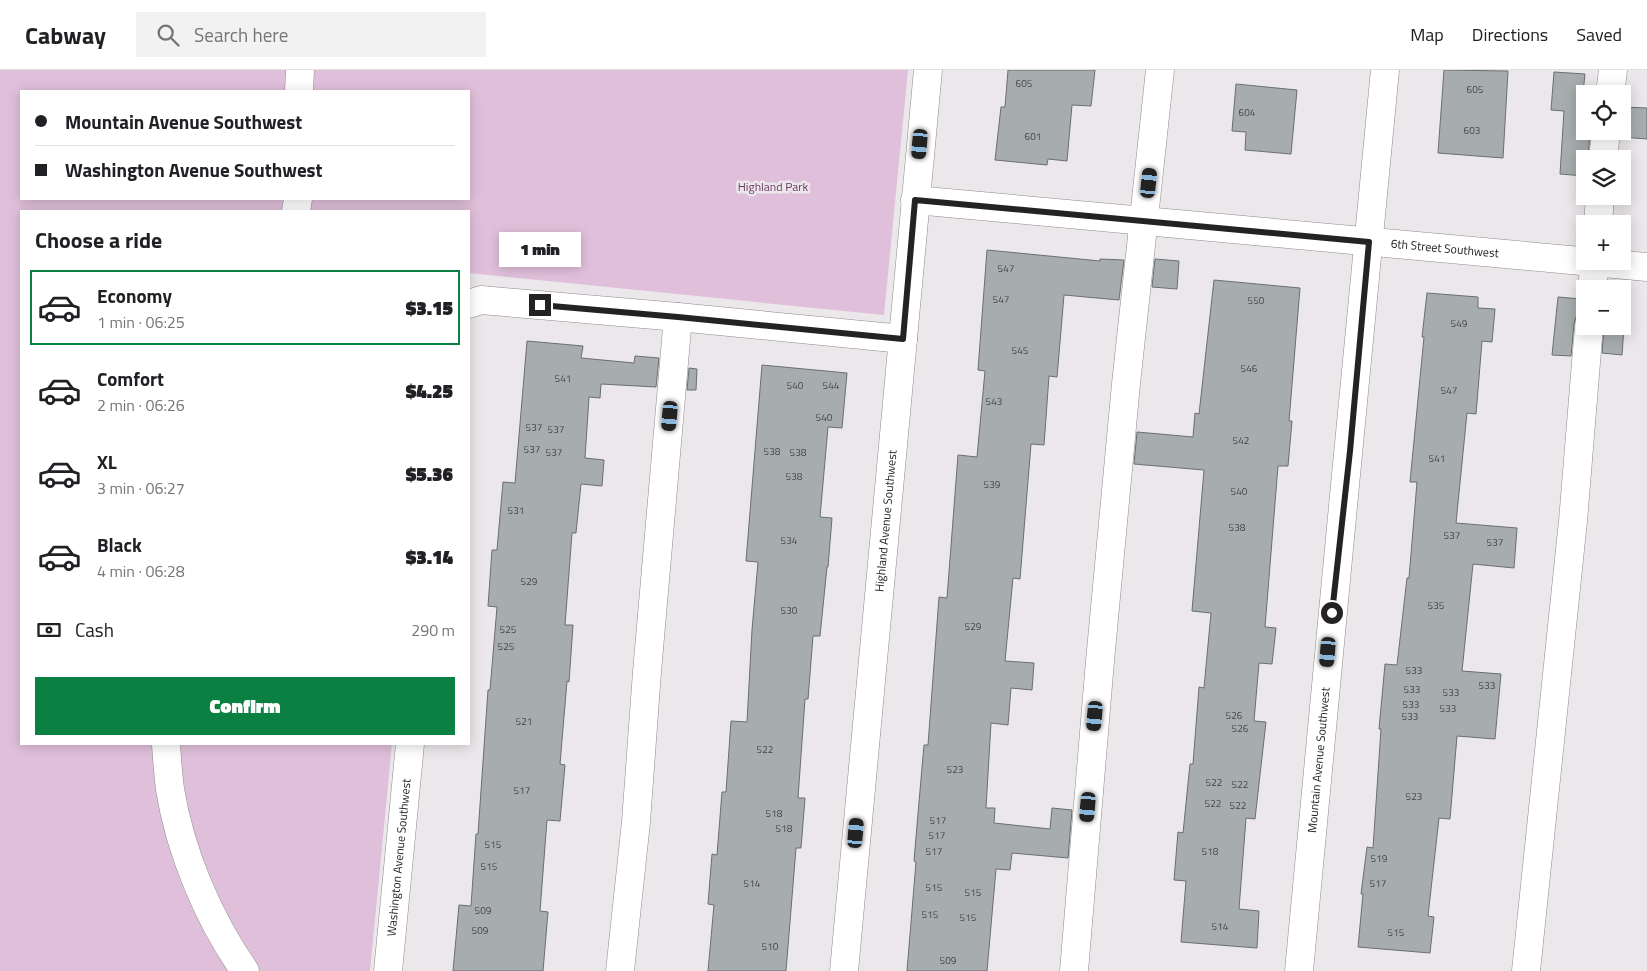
<!DOCTYPE html>
<html lang="en">
<head>
<meta charset="utf-8">
<style>
  :root { --surface:#fff; --page:#f2f2f2; --text:#202124; --muted:#757577; --line:#e0e0e0; --accent:#0b8043 }
  body { margin:0; font-family:"Titillium Web",sans-serif; background:var(--page); color:var(--text); height:100vh; display:flex; flex-direction:column; font-size:19px; white-space:nowrap }
  * { box-sizing:border-box; margin:0 }
  p { font-size:16px; color:var(--muted) }
  .icon { flex:none; width:28px; height:28px; fill:none; stroke:currentColor; stroke-width:2; stroke-linecap:round; stroke-linejoin:round }
  .map { position:relative; flex:1; overflow:hidden }
  .drawer { position:absolute; left:20px; top:140px; width:450px; height:535px; display:flex; flex-direction:column; background:var(--surface); border-radius:0px; box-shadow:0 2px 12px #0003 }
  .drawer>* { flex:none }
  .guide { position:absolute; left:20px; top:20px; width:450px; height:110px; border-radius:0px; box-shadow:0 2px 12px #0003; display:grid; align-content:center; height:110px; padding:0 15px; background:var(--surface) }
  .buttons { position:absolute; left:1576px; top:15px; display:grid; gap:10px }
  .buttons a { display:grid; place-items:center; width:55px; height:55px; border-radius:0px; background:var(--surface); box-shadow:0 2px 12px #0003; font-size:25px }
  .end { position:absolute; width:22px; height:22px; margin:-11px; border:6px solid #242223; background:#fff; box-shadow:0 0 0 2px #fff }
  .from { border-radius:50% }
  .bubble { position:absolute; height:35px; border-radius:0px; background:var(--surface); box-shadow:0 2px 12px #0003; font-size:16px; font-weight:800; line-height:35px; text-align:center }
  .car { position:absolute; width:15px; height:30px; margin:-15px -8px; border-radius:6px; box-shadow:0 0 4px 1px #0007; background:linear-gradient(#222 24%,#8ab4d8 0 40%,#222 0 76%,#8ab4d8 0 86%,#222 0) }
  .guide b { display:flex; align-items:center; gap:18px; height:48px; font-size:19px }
  .guide b+b { border-top:1px solid var(--line) }
  .guide i { width:12px; height:12px; background:var(--text) }
  ul { padding:0; list-style:none }
  li { display:flex; align-items:center; gap:15px; height:75px; margin:0 10px 8px; padding:0 5px; border:2px solid transparent; border-radius:0px }
  li div { flex:1 }
  li b { display:block; font-size:19px }
  li em { font-style:normal; font-weight:800 }
  li.active { border-color:var(--accent) }
  li>.icon { width:45px; height:45px; stroke-width:1.5 }
  h2 { padding:0 15px; font-size:22px; line-height:60px }
  .pay { display:flex; align-items:center; gap:12px; height:55px; padding:0 15px; font-size:19px }
  .pay p { margin-inline-start:auto }
  .primary-button { display:flex; gap:10px; margin-top:auto; padding:10px 15px }
  .primary-button a { flex:1; height:58px; border-radius:0px; background:var(--accent); color:#fff; font-size:20px; font-weight:800; line-height:58px; text-align:center }
  header { display:flex; align-items:center; gap:30px; box-sizing:border-box; height:70px; padding:0 25px; background:var(--surface); border-bottom:1px solid var(--line) }
  header strong { font-size:24px }
  nav { display:flex; gap:28px; margin-inline-start:auto; font-size:18px }
  .search { width:350px; height:45px; background:var(--page); display:flex; align-items:center; gap:12px; box-sizing:border-box; padding:0 18px; border-radius:0px; color:var(--muted); font-size:19px }
  .map>svg:first-child { display:block }
  .green { fill:#e0bfda; fill-rule:evenodd }
  .building { fill:#a7adae; stroke:#696f70 }
  .lines { fill:none; stroke-linecap:round; stroke-linejoin:round }
  .minor-casing { stroke:#8f8a8e; stroke-width:29 }
  .minor { stroke:#fff; stroke-width:28 }
  .route { stroke:#242223; stroke-width:6 }
  .labels { text-anchor:middle; stroke-width:5; stroke-linejoin:round; paint-order:stroke }
  .number-label { font-size:10px; fill:#454546 }
  .park-label { font-size:12px; fill:#6c3b65; stroke:#ebe7ea }
  .street-label { font-size:12px; fill:#242223; stroke:#ebe7ea }
</style>
</head>
<body>
<header>
<strong>Cabway</strong>
<div class="search"><svg class="icon" aria-label="search" viewBox="0 0 24 24"><circle cx="10" cy="10" r="6"/><path d="M15 15l6 6"/></svg>Search here</div>
<nav><a>Map</a><a>Directions</a><a>Saved</a></nav>
</header>
<div class="map">
<svg width="1647" height="901" viewBox="0 0 1647 901">
  <rect width="100%" height="100%" fill="#ebe7ea"/>
  <path class="green" d="M0 0H908L884 245 469 203V141H21V674H392L370 901H0ZM21 21H469V129H21Z"/>
  <g class="building">
    <path d="M1008 0H1095L1091 36 1072 35 1067 91 1048 89 1047 95 995 90 1001 37H1005Z"/>
    <path d="M1444 0 1508 1 1503 88 1438 83Z"/>
    <path d="M1554 2 1585 4 1582 33 1585 34V61H1590L1588 89H1585V106L1560 104 1564 41 1551 40Z"/>
    <path d="M1236 14 1297 20 1291 84 1245 80 1246 62 1232 61Z"/>
    <path d="M1622 37 1647 38V69L1621 67Z"/>
    <path d="M987 180 1100 191V189L1124 190 1119 230 1064 225 1057 307 1049 306 1044 375 1031 374 1020 509 1013 508 1005 591 1034 593 1032 620 1011 618 1008 655 991 653 986 738H995L994 753 1050 759 1052 738 1072 740 1068 788 1012 783 1010 800 996 799 987 901H907L916 792 914 791 919 732 924 675H928L939 527 947 528 958 385 977 387 985 301 978 300Z"/>
    <path d="M1155 189 1179 191 1177 219 1152 217Z"/>
    <path d="M1214 210 1300 218 1289 351H1292L1288 396H1278L1265 557 1276 558 1272 594 1259 593 1254 651 1266 652 1255 749 1246 748 1239 839 1259 841 1257 878 1181 872 1186 811 1174 810 1178 762 1183 763 1190 694H1193L1199 617 1204 618 1211 543 1192 541 1204 400 1134 394 1137 362 1193 367 1195 343 1199 344Z"/>
    <path d="M1427 223 1478 227V238L1495 239 1492 272 1482 271 1476 344 1467 343 1456 453 1517 458 1514 498 1473 494 1462 601 1501 604 1495 669 1457 666 1450 749 1439 748 1428 846 1434 847 1430 883 1358 877 1363 824H1361L1367 777 1373 778 1381 659H1379L1385 594 1397 595 1407 508H1409L1417 412H1410L1424 267H1422Z"/>
    <path d="M1558 227 1581 229 1583 232V240L1585 241 1576 247 1574 254 1571 286 1552 285Z"/>
    <path d="M1622 243H1625L1622 285 1602 283 1604 256H1622Z"/>
    <path d="M527 271 583 276 581 288 634 293 635 286 659 288 656 317 601 314 600 328 589 327 585 388 604 390 602 416 581 414 576 463H572L565 555H573L569 612 567 611 560 694 565 695 560 751 547 750 540 841 548 842 543 901H453L459 835 471 836 476 764H478L488 620H490L497 537 488 536 492 480H497L503 412 515 413Z"/>
    <path d="M762 295 847 303 842 358 828 357 820 447 832 448 828 497H827L820 566H813L808 629H805L798 728H805L801 778H796L786 901H708L714 835 708 834 712 784 717 785 722 722H726L731 651 747 652 752 560 758 492 746 491Z"/>
    <path d="M689 298 697 299 696 320H687Z"/>
  </g>
  <g class="lines">
    <g class="minor-casing">
      <g id="minor">
        <path d="M299 21 300 0"/>
        <path d="M1610 24 1613 0"/>
        <path d="M1603 89 1606 61"/>
        <path id="s1" d="M915 130 1647 197"/>
        <path d="M296 141 298 129"/>
        <path d="M1598 154 1600 126"/>
        <path d="M1592 219 1595 191"/>
        <path d="M469 234 481 230 678 247 903 269"/>
        <path d="M166 674C167 689 168 704 170 719 180 782 209 850 245 901"/>
        <path id="s2" d="M388 901 410 674"/>
        <path d="M620 901 636 752 647 602 678 247"/>
        <path id="s3" d="M844 901 928 0"/>
        <path d="M1074 901 1100 591 1126 314 1160 0"/>
        <path id="s4" d="M1299 901C1327 601 1356 300 1385 0"/>
        <path d="M1526 901 1573 451 1589 256"/>
      </g>
    </g>
    <use href="#minor" class="minor"/>
  </g>
  <g class="lines">
    <path class="route" d="M540 235 678 247 903 269 915 130 1369 172 1350 381 1332 543"/>
  </g>
  <g class="labels">
    <g class="number-label">
      <text x="1024" y="17">605</text>
      <text x="1475" y="23">605</text>
      <text x="1247" y="46">604</text>
      <text x="1472" y="64">603</text>
      <text x="1033" y="70">601</text>
      <text x="1006" y="202">547</text>
      <text x="1001" y="233">547</text>
      <text x="1256" y="234">550</text>
      <text x="1459" y="257">549</text>
      <text x="1020" y="284">545</text>
      <text x="1249" y="302">546</text>
      <text x="563" y="312">541</text>
      <text x="795" y="319">540</text>
      <text x="831" y="319">544</text>
      <text x="1449" y="324">547</text>
      <text x="994" y="335">543</text>
      <text x="824" y="351">540</text>
      <text x="534" y="361">537</text>
      <text x="556" y="363">537</text>
      <text x="1241" y="374">542</text>
      <text x="532" y="383">537</text>
      <text x="772" y="385">538</text>
      <text x="554" y="386">537</text>
      <text x="798" y="386">538</text>
      <text x="1437" y="392">541</text>
      <text x="794" y="410">538</text>
      <text x="992" y="418">539</text>
      <text x="1239" y="425">540</text>
      <text x="516" y="444">531</text>
      <text x="1237" y="461">538</text>
      <text x="1452" y="469">537</text>
      <text x="789" y="474">534</text>
      <text x="1495" y="476">537</text>
      <text x="529" y="515">529</text>
      <text x="1436" y="539">535</text>
      <text x="789" y="544">530</text>
      <text x="973" y="560">529</text>
      <text x="508" y="563">525</text>
      <text x="506" y="580">525</text>
      <text x="1414" y="604">533</text>
      <text x="1487" y="619">533</text>
      <text x="1412" y="623">533</text>
      <text x="1451" y="626">533</text>
      <text x="1411" y="638">533</text>
      <text x="1448" y="642">533</text>
      <text x="1234" y="649">526</text>
      <text x="1410" y="650">533</text>
      <text x="524" y="655">521</text>
      <text x="1240" y="662">526</text>
      <text x="765" y="683">522</text>
      <text x="955" y="703">523</text>
      <text x="1214" y="716">522</text>
      <text x="1240" y="718">522</text>
      <text x="522" y="724">517</text>
      <text x="1414" y="730">523</text>
      <text x="1213" y="737">522</text>
      <text x="1238" y="739">522</text>
      <text x="774" y="747">518</text>
      <text x="938" y="754">517</text>
      <text x="784" y="762">518</text>
      <text x="937" y="769">517</text>
      <text x="493" y="778">515</text>
      <text x="934" y="785">517</text>
      <text x="1210" y="785">518</text>
      <text x="1379" y="792">519</text>
      <text x="489" y="800">515</text>
      <text x="752" y="817">514</text>
      <text x="1378" y="817">517</text>
      <text x="934" y="821">515</text>
      <text x="973" y="826">515</text>
      <text x="483" y="844">509</text>
      <text x="930" y="848">515</text>
      <text x="968" y="851">515</text>
      <text x="1220" y="860">514</text>
      <text x="480" y="864">509</text>
      <text x="1396" y="866">515</text>
      <text x="770" y="880">510</text>
      <text x="948" y="894">509</text>
    </g>
    <g class="park-label">
      <text x="773" y="121">Highland Park</text>
    </g>
    <g class="street-label">
      <text dy="4" stroke="none"><textPath href="#s1" startOffset="532">6th Street Southwest</textPath></text>
      <text dy="4" stroke="none"><textPath href="#s3" startOffset="452">Highland Avenue Southwest</textPath></text>
      <text dy="4" stroke="none"><textPath href="#s4" startOffset="212">Mountain Avenue Southwest</textPath></text>
      <text dy="4" stroke="none"><textPath href="#s2" startOffset="114">Washington Avenue Southwest</textPath></text>
    </g>
  </g>
</svg>
<div class="buttons">
<a><svg class="icon" aria-label="locate" viewBox="0 0 24 24"><circle cx="12" cy="12" r="6"/><path d="M12 2v4M12 18v4M2 12h4M18 12h4"/></svg></a>
<a><svg class="icon" aria-label="layers" viewBox="0 0 24 24"><path d="M12 4l9 5-9 5-9-5zM3 14l9 5 9-5"/></svg></a>
<a>+</a>
<a>−</a>
</div>
<i class="end from" style="left:1332px;top:543px"></i>
<i class="end" style="left:540px;top:235px"></i>
<div class="bubble" style="left:499px;top:162px;width:82px">1 min</div>
<i class="car" style="left:920px;top:74px;rotate:185deg"></i>
<i class="car" style="left:1149px;top:113px;rotate:6deg"></i>
<i class="car" style="left:670px;top:346px;rotate:185deg"></i>
<i class="car" style="left:1328px;top:582px;rotate:185deg"></i>
<i class="car" style="left:1095px;top:646px;rotate:185deg"></i>
<i class="car" style="left:1088px;top:737px;rotate:185deg"></i>
<i class="car" style="left:856px;top:763px;rotate:5deg"></i>
<div class="guide">
<b><i class="from"></i>Mountain Avenue Southwest</b>
<b><i></i>Washington Avenue Southwest</b>
</div>
<section class="drawer">
<h2>Choose a ride</h2>
<ul>
<li class="active"><svg class="icon" aria-label="car" viewBox="0 0 24 24"><path d="M5 17H2v-5l4-1 3-4h7l3 4 3 1v5h-3M9 17h6M6 11h13"/><circle cx="7" cy="17" r="2"/><circle cx="17" cy="17" r="2"/></svg><div><b>Economy</b><p>1 min · 06:25</p></div><em>$3.15</em></li>
<li><svg class="icon" aria-label="car" viewBox="0 0 24 24"><path d="M5 17H2v-5l4-1 3-4h7l3 4 3 1v5h-3M9 17h6M6 11h13"/><circle cx="7" cy="17" r="2"/><circle cx="17" cy="17" r="2"/></svg><div><b>Comfort</b><p>2 min · 06:26</p></div><em>$4.25</em></li>
<li><svg class="icon" aria-label="car" viewBox="0 0 24 24"><path d="M5 17H2v-5l4-1 3-4h7l3 4 3 1v5h-3M9 17h6M6 11h13"/><circle cx="7" cy="17" r="2"/><circle cx="17" cy="17" r="2"/></svg><div><b>XL</b><p>3 min · 06:27</p></div><em>$5.36</em></li>
<li><svg class="icon" aria-label="car" viewBox="0 0 24 24"><path d="M5 17H2v-5l4-1 3-4h7l3 4 3 1v5h-3M9 17h6M6 11h13"/><circle cx="7" cy="17" r="2"/><circle cx="17" cy="17" r="2"/></svg><div><b>Black</b><p>4 min · 06:28</p></div><em>$3.14</em></li>
</ul>
<div class="pay"><svg class="icon" aria-label="cash" viewBox="0 0 24 24"><path d="M3 7h18v10H3z"/><circle cx="12" cy="12" r="2"/></svg>Cash<p>290 m</p></div>
<div class="primary-button"><a>Confirm</a></div>
</section>
</div>
</body>
</html>
